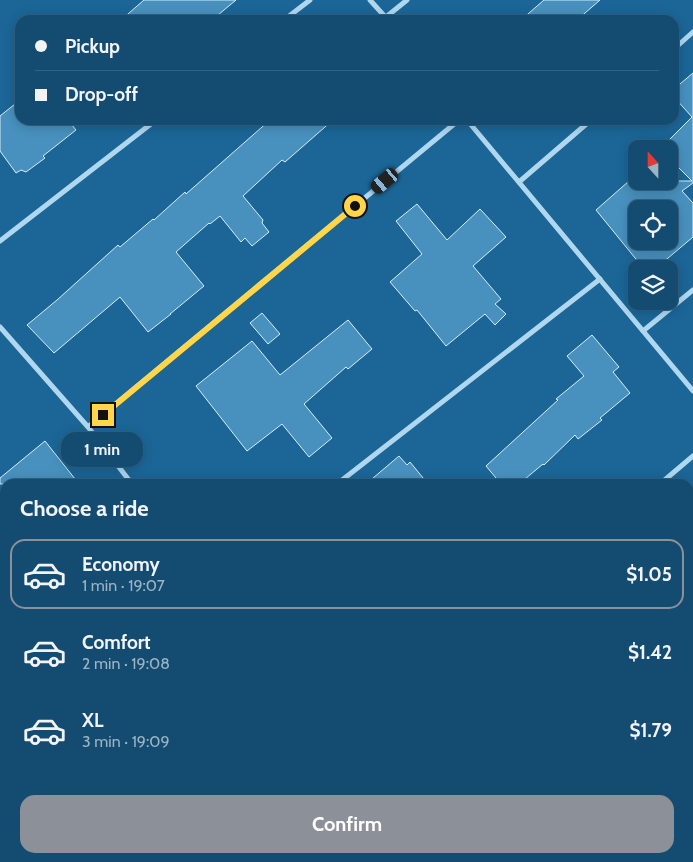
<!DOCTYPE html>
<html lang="en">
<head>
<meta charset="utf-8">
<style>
  :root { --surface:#144c71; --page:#215679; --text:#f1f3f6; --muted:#9db4c3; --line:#336384; --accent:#8c9099 }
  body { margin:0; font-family:Cabin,sans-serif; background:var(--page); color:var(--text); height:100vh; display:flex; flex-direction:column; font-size:19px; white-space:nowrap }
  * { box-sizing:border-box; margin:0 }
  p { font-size:16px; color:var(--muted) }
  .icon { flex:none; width:28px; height:28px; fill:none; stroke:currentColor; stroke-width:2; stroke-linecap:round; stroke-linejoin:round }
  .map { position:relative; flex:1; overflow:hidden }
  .sheet { position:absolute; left:0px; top:479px; width:694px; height:384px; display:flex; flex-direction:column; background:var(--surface); border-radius:15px 15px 0 0; box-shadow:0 2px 12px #0003,0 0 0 1px var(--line) }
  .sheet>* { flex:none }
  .banner { position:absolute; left:15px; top:15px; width:664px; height:110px; border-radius:15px; box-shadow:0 2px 12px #0003,0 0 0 1px var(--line); display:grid; align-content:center; height:110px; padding:0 20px; background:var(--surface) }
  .needle { width:32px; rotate:339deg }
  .buttons { position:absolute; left:628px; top:140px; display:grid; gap:10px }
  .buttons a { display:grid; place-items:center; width:50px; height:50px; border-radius:10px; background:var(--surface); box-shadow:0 2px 12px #0003,0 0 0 1px var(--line); font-size:25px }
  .end { position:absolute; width:22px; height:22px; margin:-11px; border:6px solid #ffd54a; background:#111; box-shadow:0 0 0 2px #111 }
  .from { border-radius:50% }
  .bubble { position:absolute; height:35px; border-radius:15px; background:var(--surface); box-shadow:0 2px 12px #0003,0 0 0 1px var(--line); font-size:16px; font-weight:700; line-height:35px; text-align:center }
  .car { position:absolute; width:15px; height:30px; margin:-15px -8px; border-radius:6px; box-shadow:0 0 4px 1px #0007; background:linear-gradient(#222 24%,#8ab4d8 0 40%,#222 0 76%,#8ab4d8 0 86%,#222 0) }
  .banner b { display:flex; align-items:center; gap:18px; height:48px; font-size:19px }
  .banner b+b { border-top:1px solid var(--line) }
  .banner i { width:12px; height:12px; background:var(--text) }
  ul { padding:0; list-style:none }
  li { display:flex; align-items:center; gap:15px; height:70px; margin:0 10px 8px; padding:0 10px; border:2px solid transparent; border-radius:15px }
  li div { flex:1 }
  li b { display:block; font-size:19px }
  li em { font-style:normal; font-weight:700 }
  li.current { border-color:var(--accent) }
  li>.icon { width:45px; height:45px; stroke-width:1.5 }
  h2 { padding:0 20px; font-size:22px; line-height:60px }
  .action { display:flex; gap:10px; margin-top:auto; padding:10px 20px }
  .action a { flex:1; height:58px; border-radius:15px; background:var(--accent); color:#fff; font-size:20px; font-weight:700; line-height:58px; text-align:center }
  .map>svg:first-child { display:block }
  .building { fill:#4891be; stroke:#d5edfb; fill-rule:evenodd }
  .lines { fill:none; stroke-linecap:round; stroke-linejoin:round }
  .path { stroke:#afd7f0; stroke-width:3; stroke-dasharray:2.5 4; stroke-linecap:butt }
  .street { stroke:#afd7f0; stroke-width:5 }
  .route { stroke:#ffd54a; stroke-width:6 }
</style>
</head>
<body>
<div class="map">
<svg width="693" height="862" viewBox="0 0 693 862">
  <rect width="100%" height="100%" fill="#1b6697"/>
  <g class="building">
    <path d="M144 0H236L212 20H121Z"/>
    <path d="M544 0H600L577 20H521Z"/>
    <path d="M693 73V183L682 191 693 203V237L655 269H644L596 210 629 181H692L669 158V149H660L692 117 674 97V89ZM636 209H669V241H636Z"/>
    <path d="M20 100V120H68L76 130 43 156 45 158 26 172 21 170 16 173 0 151V116Z"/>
    <path d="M270 120H333L285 162 282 160 243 196 263 220 262 223 269 232 252 246 245 238 241 242 220 216 210 224 209 223 176 252 204 286 170 314H171L148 332 120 297 54 353 27 325 57 300 118 245 120 247 153 219 154 220 185 192 186 194Z"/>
    <path d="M417 204 447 240 480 209 506 237 473 266 501 299 495 304 506 314 495 325 485 314 446 346 417 310 415 311 390 282 422 254 396 221Z"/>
    <path d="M262 313 280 334 268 344 250 323Z"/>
    <path d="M348 320 372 349 348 369 346 367 304 404 332 438 309 457 282 424 247 451 196 386 252 341 280 375Z"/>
    <path d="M592 335 619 367 613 372 630 393 600 418 602 420 578 439 575 435 544 465 543 464 519 484H501L486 466 558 400 556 399 584 376 567 356Z"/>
    <path d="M45 441 79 484H0V478Z"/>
    <path d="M399 456 407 465 410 462 428 484H366Z"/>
  </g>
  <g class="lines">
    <g class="path">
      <path d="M0 511 5 517"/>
      <path d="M280 858 284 862"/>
      <path d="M199 862 203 858"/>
    </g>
    <g class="street">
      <path d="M370 0 388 20"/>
      <path d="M386 17 407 0"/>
      <path d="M284 20 310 0"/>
      <path d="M674 49 693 32"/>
      <path d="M467 120 693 391"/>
      <path d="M519 182 591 120"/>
      <path d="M0 241 156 120"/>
      <path d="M0 327 88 427 132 484"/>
      <path d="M643 331 693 290"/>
      <path d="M88 427 459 120"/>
      <path d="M337 484 600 279"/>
      <path d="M660 484 693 456"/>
      <path d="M0 722 5 728"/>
      <path d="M689 723 693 719"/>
      <path d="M0 774 5 770"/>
      <path d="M120 858 124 862"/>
      <path d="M445 858 449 862"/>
      <path d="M520 862 525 858"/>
    </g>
  </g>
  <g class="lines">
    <path class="route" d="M103 415 355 206"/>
  </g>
</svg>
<div class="buttons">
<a><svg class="needle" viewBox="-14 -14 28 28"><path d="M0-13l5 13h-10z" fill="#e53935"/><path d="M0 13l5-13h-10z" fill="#9db4c3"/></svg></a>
<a><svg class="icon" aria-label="locate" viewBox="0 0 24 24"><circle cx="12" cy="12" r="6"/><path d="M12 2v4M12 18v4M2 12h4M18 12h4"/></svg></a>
<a><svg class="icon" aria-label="layers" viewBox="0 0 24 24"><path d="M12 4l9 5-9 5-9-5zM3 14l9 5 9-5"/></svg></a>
</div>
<i class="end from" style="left:355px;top:206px"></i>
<i class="end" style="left:103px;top:415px"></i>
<div class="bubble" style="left:61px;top:432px;width:82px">1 min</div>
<i class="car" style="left:385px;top:181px;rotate:230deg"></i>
<div class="banner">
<b><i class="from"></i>Pickup</b>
<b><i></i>Drop-off</b>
</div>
<section class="sheet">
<h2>Choose a ride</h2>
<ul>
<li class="current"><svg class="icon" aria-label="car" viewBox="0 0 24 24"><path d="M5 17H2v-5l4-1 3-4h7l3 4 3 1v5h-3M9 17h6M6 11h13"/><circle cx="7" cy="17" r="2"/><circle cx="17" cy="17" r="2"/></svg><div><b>Economy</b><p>1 min · 19:07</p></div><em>$1.05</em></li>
<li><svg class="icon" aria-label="car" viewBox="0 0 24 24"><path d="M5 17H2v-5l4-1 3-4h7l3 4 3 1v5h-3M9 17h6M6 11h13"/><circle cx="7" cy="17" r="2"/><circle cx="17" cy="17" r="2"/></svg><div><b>Comfort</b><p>2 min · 19:08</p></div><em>$1.42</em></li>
<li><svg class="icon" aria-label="car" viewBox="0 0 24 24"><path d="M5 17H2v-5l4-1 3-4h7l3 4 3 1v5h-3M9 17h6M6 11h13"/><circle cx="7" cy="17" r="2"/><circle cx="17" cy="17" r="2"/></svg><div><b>XL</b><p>3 min · 19:09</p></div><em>$1.79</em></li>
</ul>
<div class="action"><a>Confirm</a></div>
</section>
</div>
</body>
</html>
